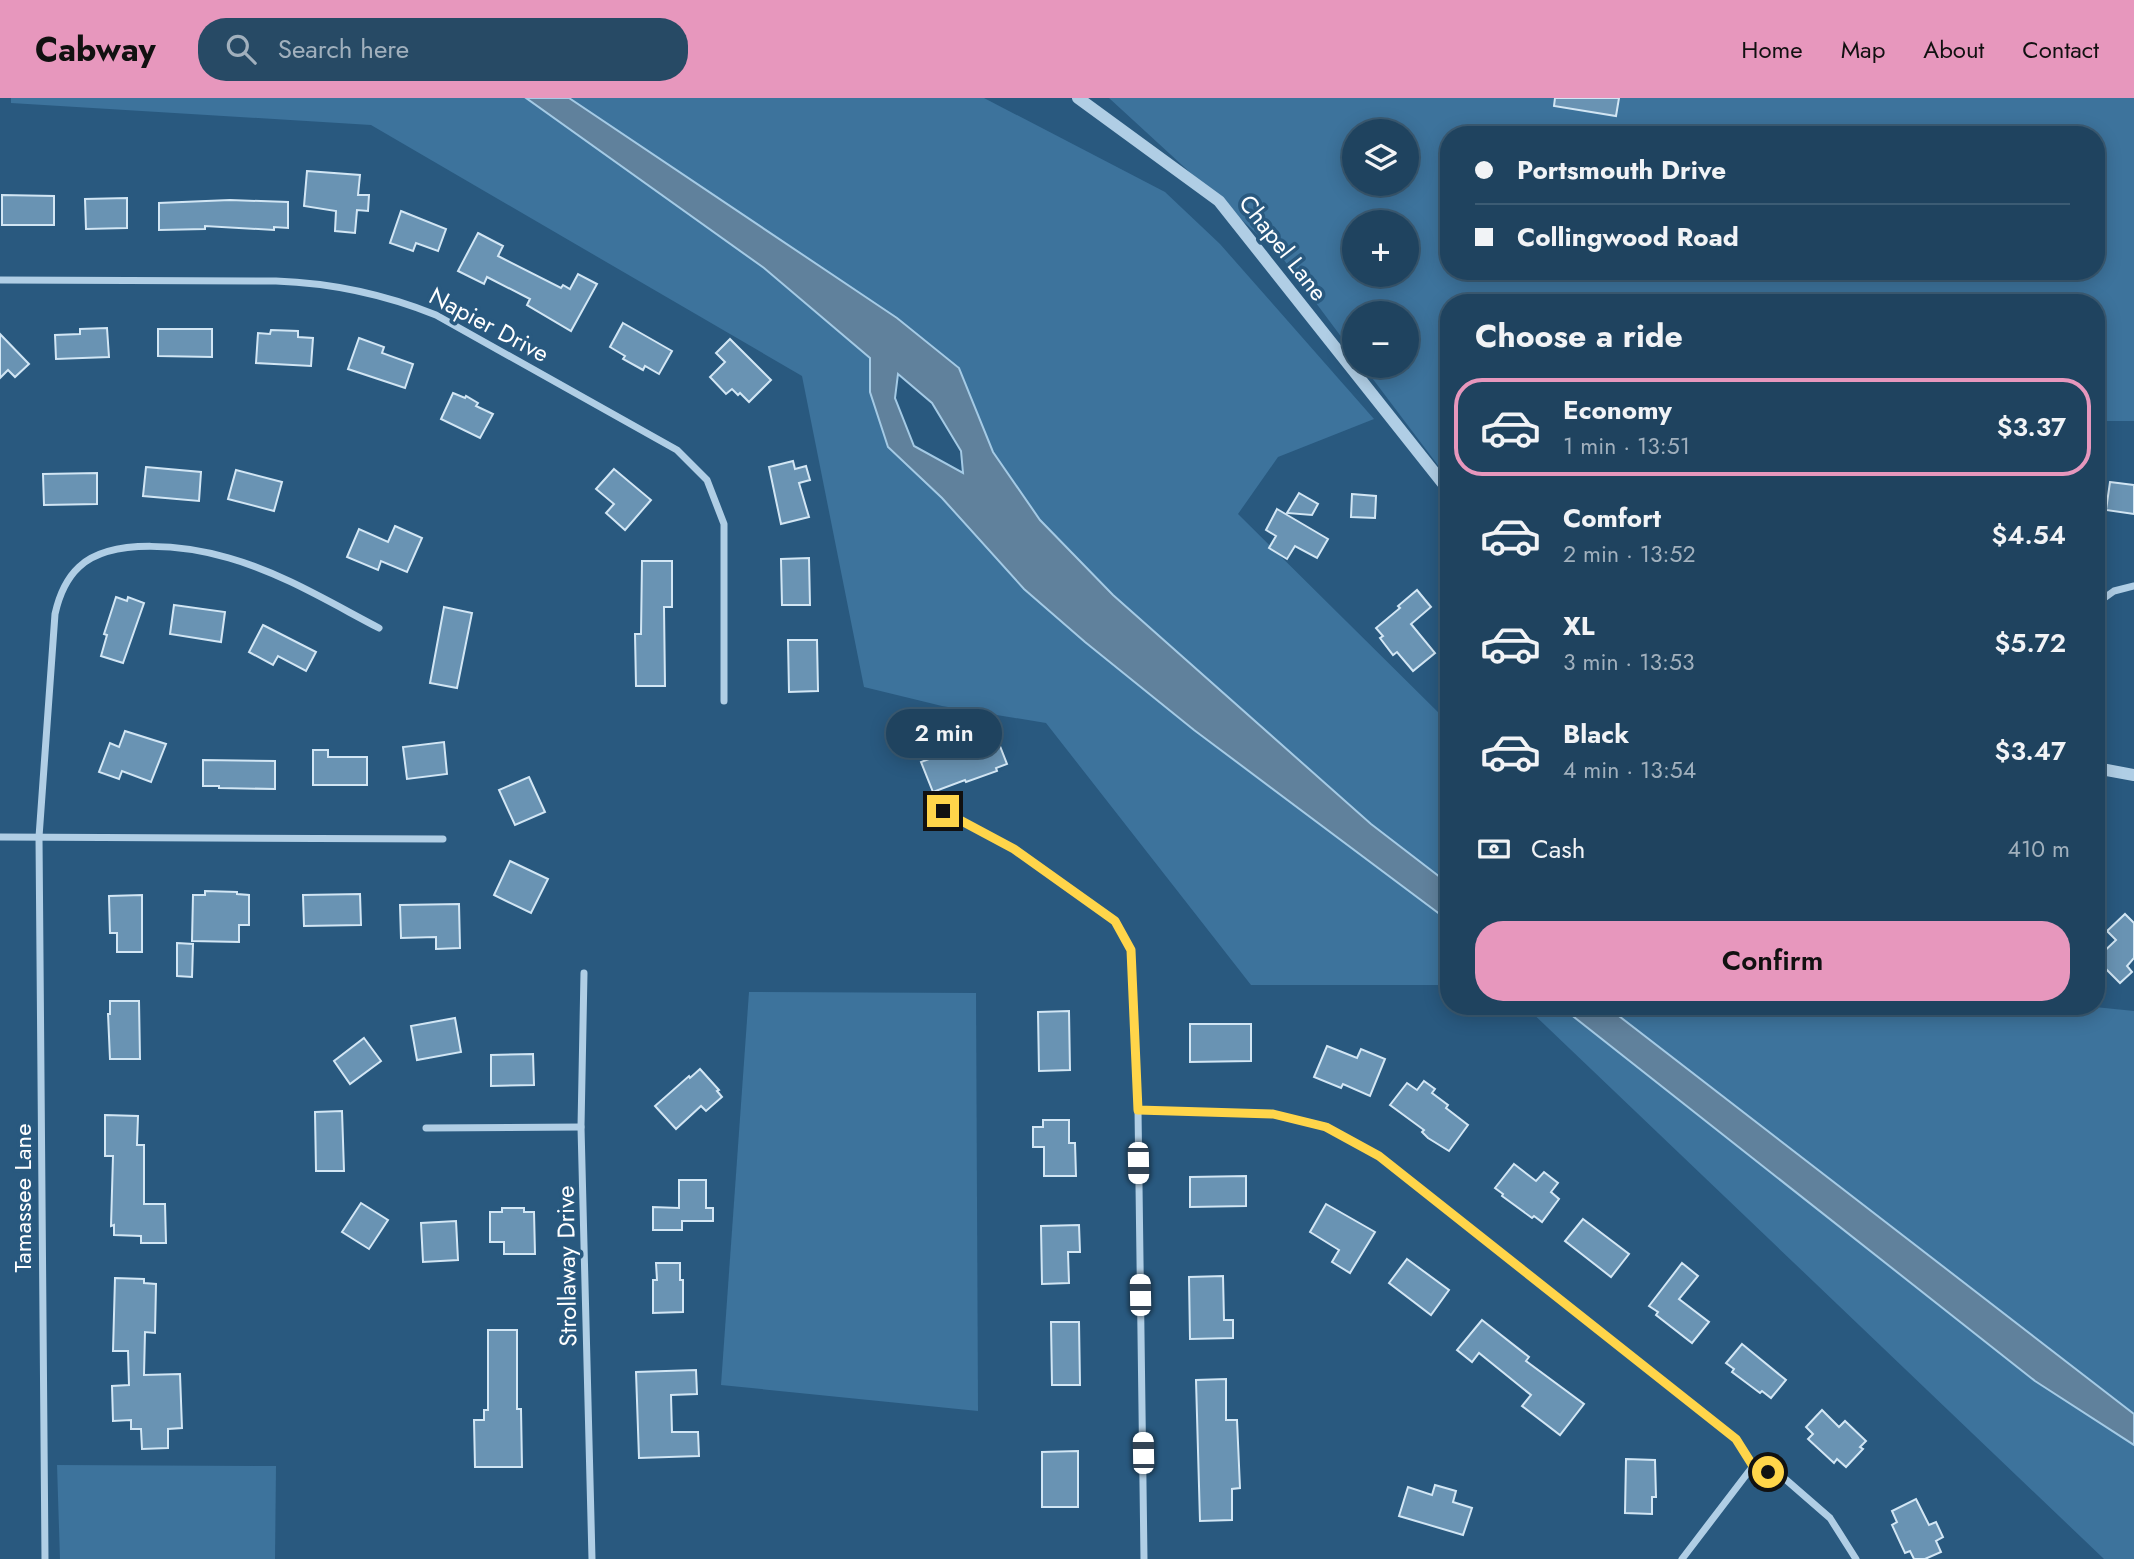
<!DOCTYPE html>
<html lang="en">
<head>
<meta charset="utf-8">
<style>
  :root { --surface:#1f435f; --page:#274a65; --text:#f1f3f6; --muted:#a1b0bd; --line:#3c5c74; --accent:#e797bd }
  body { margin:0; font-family:Jost,sans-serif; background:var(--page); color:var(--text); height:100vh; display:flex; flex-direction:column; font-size:26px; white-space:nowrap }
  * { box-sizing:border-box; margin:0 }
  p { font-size:23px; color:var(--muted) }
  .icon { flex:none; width:38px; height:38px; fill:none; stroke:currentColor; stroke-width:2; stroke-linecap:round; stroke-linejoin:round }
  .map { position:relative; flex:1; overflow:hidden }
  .drawer { position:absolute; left:1440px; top:196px; width:665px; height:721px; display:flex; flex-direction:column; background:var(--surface); border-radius:28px; box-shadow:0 4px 18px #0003,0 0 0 2px var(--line) }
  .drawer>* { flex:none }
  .top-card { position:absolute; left:1440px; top:28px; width:665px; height:154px; border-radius:28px; box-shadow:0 4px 18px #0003,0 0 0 2px var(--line); display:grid; align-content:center; height:154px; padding:0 35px; background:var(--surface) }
  .controls { position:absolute; left:1342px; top:21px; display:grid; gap:14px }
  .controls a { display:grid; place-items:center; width:77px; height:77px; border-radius:50%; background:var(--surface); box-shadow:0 4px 18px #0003,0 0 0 2px var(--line); font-size:35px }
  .end { position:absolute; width:32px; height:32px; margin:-16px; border:9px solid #ffd54a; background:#111; box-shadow:0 0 0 4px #111 }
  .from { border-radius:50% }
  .bubble { position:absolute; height:49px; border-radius:24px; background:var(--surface); box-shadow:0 4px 18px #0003,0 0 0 2px var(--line); font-size:23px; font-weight:600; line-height:49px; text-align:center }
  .car { position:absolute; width:21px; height:42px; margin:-21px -10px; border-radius:9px; box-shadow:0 0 5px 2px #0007; background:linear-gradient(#fff 24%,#345 0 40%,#fff 0 76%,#345 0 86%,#fff 0) }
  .top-card b { display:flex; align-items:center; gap:24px; height:66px; font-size:26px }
  .top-card b+b { border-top:2px solid var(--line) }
  .top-card i { width:18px; height:18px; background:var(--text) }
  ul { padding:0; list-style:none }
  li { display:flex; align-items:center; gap:21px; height:98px; margin:0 14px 10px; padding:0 21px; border:4px solid transparent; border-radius:28px }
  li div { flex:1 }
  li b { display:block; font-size:26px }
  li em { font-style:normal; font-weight:600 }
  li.active { border-color:var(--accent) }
  li>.icon { width:63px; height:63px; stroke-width:1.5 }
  h2 { padding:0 35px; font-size:32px; line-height:84px }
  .pay { display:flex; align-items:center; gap:18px; height:77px; padding:0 35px; font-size:26px }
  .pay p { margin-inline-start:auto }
  .cta { display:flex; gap:14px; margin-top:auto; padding:14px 35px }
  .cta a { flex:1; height:80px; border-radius:28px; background:var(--accent); color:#111; font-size:28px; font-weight:600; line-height:80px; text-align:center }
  header { display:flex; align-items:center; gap:42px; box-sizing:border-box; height:98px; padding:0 35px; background:var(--accent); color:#111 }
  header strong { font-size:33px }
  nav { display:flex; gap:38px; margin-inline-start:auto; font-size:24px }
  .search { width:490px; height:63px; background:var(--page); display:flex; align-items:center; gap:18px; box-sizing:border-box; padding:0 24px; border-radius:28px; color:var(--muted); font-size:26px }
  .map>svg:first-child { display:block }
  .green { fill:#3d739c; fill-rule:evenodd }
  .water { fill:#60819c; stroke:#a4cae5; stroke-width:2; fill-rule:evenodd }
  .building { fill:#6993b3; stroke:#d2e6f4; stroke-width:2 }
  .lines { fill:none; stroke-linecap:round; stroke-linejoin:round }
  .minor { stroke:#b0cee5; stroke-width:7 }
  .tertiary { stroke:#b0cee5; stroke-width:12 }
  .route { stroke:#ffd54a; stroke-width:9 }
  .labels { text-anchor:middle; stroke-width:7; stroke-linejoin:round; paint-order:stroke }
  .street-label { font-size:24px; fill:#fff; stroke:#29597f }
</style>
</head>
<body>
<header>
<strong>Cabway</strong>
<div class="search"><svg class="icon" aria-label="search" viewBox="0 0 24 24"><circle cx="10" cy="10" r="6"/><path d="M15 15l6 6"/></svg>Search here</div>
<nav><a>Home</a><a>Map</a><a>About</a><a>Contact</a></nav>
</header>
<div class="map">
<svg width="2134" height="1461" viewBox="0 0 2134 1461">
  <rect width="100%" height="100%" fill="#29597f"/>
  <g class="green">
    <path d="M11 0H526L764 170 871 261 870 294 888 349 942 400 1024 491 1085 544 1194 632 1449 823V887H1251L1046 625 942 608 864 589 802 278 371 27 11 5Z"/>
    <path d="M569 0H984L1165 94 1220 146 1374 321 1278 359 1238 416 1449 625V786L1371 726 1113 497 1040 422 993 354 959 270 897 220Z"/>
    <path d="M1109 0H2134V323H2097L2096 205H1449V382L1363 268H1407V215H1354V256L1281 158ZM1354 33H1407V86H1354ZM1449 37H2096V173H1449ZM1354 124H1407V177H1354Z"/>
    <path d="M749 894 976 895 978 1313 721 1287Z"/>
    <path d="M1525 908H1560L2035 1283 2134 1347V1461H2104Z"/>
    <path d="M1606 908H2085L2134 913V1316Z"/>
    <path d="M57 1367 276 1368 275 1461H60Z"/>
  </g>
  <g class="water">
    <path d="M526 0H569L897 220 959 270 993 354 1040 422 1113 497 1371 726 1449 786V823L1194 632 1085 544 1024 491 942 400 888 349 870 294V260L764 170ZM898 276 932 305 961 353 963 375 914 348 895 300Z"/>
    <path d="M1560 908H1606L2134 1316V1347L2035 1283Z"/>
  </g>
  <g class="building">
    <path d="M1555 0H1619L1616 18 1554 8Z"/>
    <path d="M307 73 360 77 358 97H369L368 113 357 112 355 135 335 133 336 113 304 108Z"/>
    <path d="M2 97 54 98V127H2Z"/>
    <path d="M127 100V130L86 131 85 101Z"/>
    <path d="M230 102 288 104V130L274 129V132L205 128V131L159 132V105Z"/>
    <path d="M401 113 446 131 438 153 416 145 413 153 390 145Z"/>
    <path d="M478 135 503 148 498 158 561 190 563 187 570 191 578 176 597 186 571 233 527 207 530 201 487 179 484 186 458 173Z"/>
    <path d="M623 225 672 253 659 276 645 268 643 272 623 261 625 258 610 249Z"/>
    <path d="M107 230 109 259 56 261 55 237 80 236V231Z"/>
    <path d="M158 231H212V259L158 258Z"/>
    <path d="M271 232 298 233V239L313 240 311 268 256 265 258 235 270 236Z"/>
    <path d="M0 236 29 266 15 279 8 272 0 280Z"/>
    <path d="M359 240 384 249 382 255 413 266 405 290 348 271Z"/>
    <path d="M730 241 771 282 749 304 740 295 738 297 732 291 726 296 710 279 725 264 716 255Z"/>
    <path d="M453 295 465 300 466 298 478 305 476 308 493 316 480 340 441 321Z"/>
    <path d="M793 363 795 371 806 368 810 382 799 385 809 419 781 426 769 369Z"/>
    <path d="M146 369 201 374 199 403 143 398Z"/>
    <path d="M614 371 651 402 625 432 606 415 614 406 596 391Z"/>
    <path d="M236 372 282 384 274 413 228 401Z"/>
    <path d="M97 375V406L44 407 43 376Z"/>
    <path d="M2110 384 2134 387V416L2106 412Z"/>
    <path d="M1299 395 1318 406 1312 417 1287 415Z"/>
    <path d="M1352 396 1376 398 1375 420 1351 419Z"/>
    <path d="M1277 411 1328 441 1317 460 1295 448 1287 461 1269 450 1276 438 1266 432Z"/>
    <path d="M395 428 422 440 407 474 381 463 378 472 347 459 359 431 388 444Z"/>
    <path d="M809 460 810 507H782L781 461Z"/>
    <path d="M642 463H672V509H664L665 588H636L635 536H641Z"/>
    <path d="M1417 492 1431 509 1411 526 1435 555 1413 573 1397 554 1393 557 1380 540 1383 538 1376 530 1400 510 1398 508Z"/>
    <path d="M116 499 127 503 128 499 144 505 123 565 101 558 107 537 104 536Z"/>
    <path d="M174 507 225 514 221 544 170 536Z"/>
    <path d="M444 509 472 515 457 590 430 585Z"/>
    <path d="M263 527 316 554 306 573 278 558 273 567 249 554Z"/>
    <path d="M788 542H817L818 593 789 594Z"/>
    <path d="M125 633 166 646 151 684 122 673 119 681 99 674 110 645 119 649Z"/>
    <path d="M998 643 1007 666 996 670 997 673 966 684 965 682 933 694 921 664 955 651 957 657Z"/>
    <path d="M444 644 447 676 407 681 403 649Z"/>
    <path d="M313 652H328V659H367V687H313Z"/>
    <path d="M203 662 275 663V691L219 690V688H203Z"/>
    <path d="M529 679 545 714 515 727 499 692Z"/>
    <path d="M510 763 548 781 531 815 494 797Z"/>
    <path d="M205 793 237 794V796L249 797V827H239V844L192 843 193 797H205Z"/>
    <path d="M360 796 361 827 304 828 303 797Z"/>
    <path d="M142 797V854H117V835H110L109 798Z"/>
    <path d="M459 806 460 850 436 851V839L401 840 400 807Z"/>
    <path d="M2125 816 2134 825V860L2127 868 2132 874 2120 885 2096 861 2116 842 2107 833Z"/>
    <path d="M177 845 193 846 192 879 177 878Z"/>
    <path d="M110 903H139L140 961H110L108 916H110Z"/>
    <path d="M1069 913 1070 972 1039 973 1038 914Z"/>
    <path d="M455 920 461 954 417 962 411 928Z"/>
    <path d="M1190 926H1251V963L1190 964Z"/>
    <path d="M364 940 381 963 350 986 334 963Z"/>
    <path d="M1327 948 1357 960 1361 951 1385 961 1370 998 1343 986 1341 990 1314 979Z"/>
    <path d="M533 956 534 987 491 988V957Z"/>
    <path d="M700 971 719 992 717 993 722 999 706 1013 701 1008 676 1031 655 1008 689 978 690 980Z"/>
    <path d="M1424 983 1435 991 1432 995 1448 1007 1446 1010 1468 1027 1449 1053 1428 1040 1422 1034 1424 1032 1390 1007 1407 985 1417 992Z"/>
    <path d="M342 1013 344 1073H316L315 1014Z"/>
    <path d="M105 1017 138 1018 137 1047H144V1106H165L166 1145H141V1138L114 1137V1127L111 1128 113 1058H105Z"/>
    <path d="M1043 1022H1069V1045H1075L1076 1078H1044V1049H1033V1029H1043Z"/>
    <path d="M1514 1066 1536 1083 1544 1074 1558 1085 1551 1094 1559 1101 1542 1124 1534 1118 1532 1120 1502 1098 1503 1096 1495 1090Z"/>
    <path d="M1246 1078V1108L1190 1109V1079Z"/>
    <path d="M679 1082H706V1110H713V1123H682V1132H653V1109L679 1110Z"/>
    <path d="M361 1105 388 1122 369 1151 342 1134Z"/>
    <path d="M1326 1106 1375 1134 1350 1175 1332 1164 1339 1152 1310 1134Z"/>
    <path d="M502 1110H524V1114H534L535 1156H504V1144H490V1114H502Z"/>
    <path d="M1583 1121 1629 1156 1611 1179 1565 1143Z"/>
    <path d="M456 1123 458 1162 423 1164 421 1125Z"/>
    <path d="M1079 1127 1080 1154H1068L1069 1185 1042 1186 1041 1128Z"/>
    <path d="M1407 1161 1449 1192 1431 1217 1389 1185Z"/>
    <path d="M656 1165H680V1182H683V1214L653 1215V1182H657Z"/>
    <path d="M1682 1165 1698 1178 1679 1201 1709 1224 1692 1245 1656 1217 1658 1214 1649 1208Z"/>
    <path d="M1223 1178 1224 1222H1233V1240L1190 1241 1189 1179Z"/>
    <path d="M115 1180 144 1181V1185L156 1186 155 1235 145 1234 144 1277 180 1276 182 1330 168 1331V1350L142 1351 141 1331H131V1322L113 1323 112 1288 129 1287 128 1253H113Z"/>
    <path d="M1482 1222 1529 1259 1526 1263 1584 1306 1560 1337 1522 1308 1531 1297 1479 1255 1472 1264 1457 1252Z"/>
    <path d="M1051 1224H1079L1080 1287H1052Z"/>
    <path d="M488 1232H517V1311H521L522 1369H475L474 1322H484V1312H488Z"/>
    <path d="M1742 1246 1786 1282 1771 1300 1762 1293 1760 1295 1732 1274 1734 1271 1726 1265Z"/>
    <path d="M696 1272 697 1296 671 1297 672 1334H698L699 1358 639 1360 636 1274Z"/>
    <path d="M1226 1281V1322H1237L1240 1390 1232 1391V1422L1200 1423 1196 1282Z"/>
    <path d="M1822 1312 1839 1329 1845 1323 1866 1343 1860 1349 1863 1351 1846 1369 1837 1361 1834 1365 1808 1341 1813 1336 1806 1329Z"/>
    <path d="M1078 1353V1409H1042V1354Z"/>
    <path d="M1626 1361 1655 1362 1656 1399H1652V1416L1625 1415Z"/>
    <path d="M1435 1387 1456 1393 1453 1404 1472 1410 1463 1437 1399 1418 1408 1389 1432 1397Z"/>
    <path d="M1916 1401 1929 1427 1936 1424 1943 1439 1936 1443 1941 1454 1925 1461H1914L1910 1453 1905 1455 1892 1427 1897 1424 1892 1413Z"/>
  </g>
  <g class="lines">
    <g class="minor">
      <path d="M0 182 276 183C332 185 384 196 436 217L677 352 707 382 724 426V603"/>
      <path d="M2096 506 2114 493 2134 488"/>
      <path d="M943 713 1014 751 1115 823 1131 852 1138 1012 1144 1461"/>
      <path d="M0 739 443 741"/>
      <path d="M584 875 581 1029 592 1461"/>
      <path d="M1138 1012 1273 1016 1326 1029 1379 1058 1736 1341 1753 1368 1784 1380 1830 1420 1856 1461"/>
      <path d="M426 1030 581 1029"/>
      <path d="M45 1461 39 739 55 516C59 498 65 482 79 469 112 438 188 448 229 460 282 475 331 505 379 530"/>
      <path d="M1682 1461 1753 1368"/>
    </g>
    <g class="tertiary">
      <path d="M1078 0 1219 103 1449 393"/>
      <path d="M2096 670 2134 677"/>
    </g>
  </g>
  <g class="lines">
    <path class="route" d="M943 713 1014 751 1115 823 1131 852 1138 1012 1273 1016 1326 1029 1379 1058 1736 1341 1753 1368 1768 1374"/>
  </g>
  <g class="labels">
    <g class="street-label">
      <text transform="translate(1283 150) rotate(52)" y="8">Chapel Lane</text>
      <text transform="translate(489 227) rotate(28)" y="8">Napier Drive</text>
      <text transform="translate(23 1100) rotate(-90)" y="8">Tamassee Lane</text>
      <text transform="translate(567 1168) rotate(-91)" y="8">Strollaway Drive</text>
    </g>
  </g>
</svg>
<div class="controls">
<a><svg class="icon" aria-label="layers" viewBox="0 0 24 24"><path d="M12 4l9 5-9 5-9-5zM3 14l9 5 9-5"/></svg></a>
<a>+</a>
<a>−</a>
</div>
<i class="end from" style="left:1768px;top:1374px"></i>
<i class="end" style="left:943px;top:713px"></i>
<div class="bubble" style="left:886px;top:611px;width:116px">2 min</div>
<i class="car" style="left:1138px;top:1065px;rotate:179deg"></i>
<i class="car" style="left:1140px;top:1197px;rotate:359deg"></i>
<i class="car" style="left:1143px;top:1355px;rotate:359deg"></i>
<div class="top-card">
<b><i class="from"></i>Portsmouth Drive</b>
<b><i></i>Collingwood Road</b>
</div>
<section class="drawer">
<h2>Choose a ride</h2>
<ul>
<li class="active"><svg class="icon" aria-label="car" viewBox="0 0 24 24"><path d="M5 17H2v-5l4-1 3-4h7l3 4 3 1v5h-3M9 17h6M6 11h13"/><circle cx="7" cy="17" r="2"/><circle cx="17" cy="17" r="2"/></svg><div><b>Economy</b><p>1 min · 13:51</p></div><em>$3.37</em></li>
<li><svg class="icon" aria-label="car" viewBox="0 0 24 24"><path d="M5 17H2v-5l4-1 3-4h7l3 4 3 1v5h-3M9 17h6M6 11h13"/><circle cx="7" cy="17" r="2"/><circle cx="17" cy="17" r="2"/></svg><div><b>Comfort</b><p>2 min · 13:52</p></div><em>$4.54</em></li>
<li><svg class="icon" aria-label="car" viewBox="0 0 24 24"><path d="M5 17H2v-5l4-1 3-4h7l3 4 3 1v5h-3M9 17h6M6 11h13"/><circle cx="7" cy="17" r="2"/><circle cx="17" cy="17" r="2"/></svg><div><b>XL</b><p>3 min · 13:53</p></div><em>$5.72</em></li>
<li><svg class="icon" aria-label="car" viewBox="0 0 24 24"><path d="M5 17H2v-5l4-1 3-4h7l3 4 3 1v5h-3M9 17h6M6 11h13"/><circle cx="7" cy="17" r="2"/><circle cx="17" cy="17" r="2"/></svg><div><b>Black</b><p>4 min · 13:54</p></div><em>$3.47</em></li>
</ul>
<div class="pay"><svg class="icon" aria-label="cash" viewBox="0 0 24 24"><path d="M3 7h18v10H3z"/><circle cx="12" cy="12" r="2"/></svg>Cash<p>410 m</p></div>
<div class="cta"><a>Confirm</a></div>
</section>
</div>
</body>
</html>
